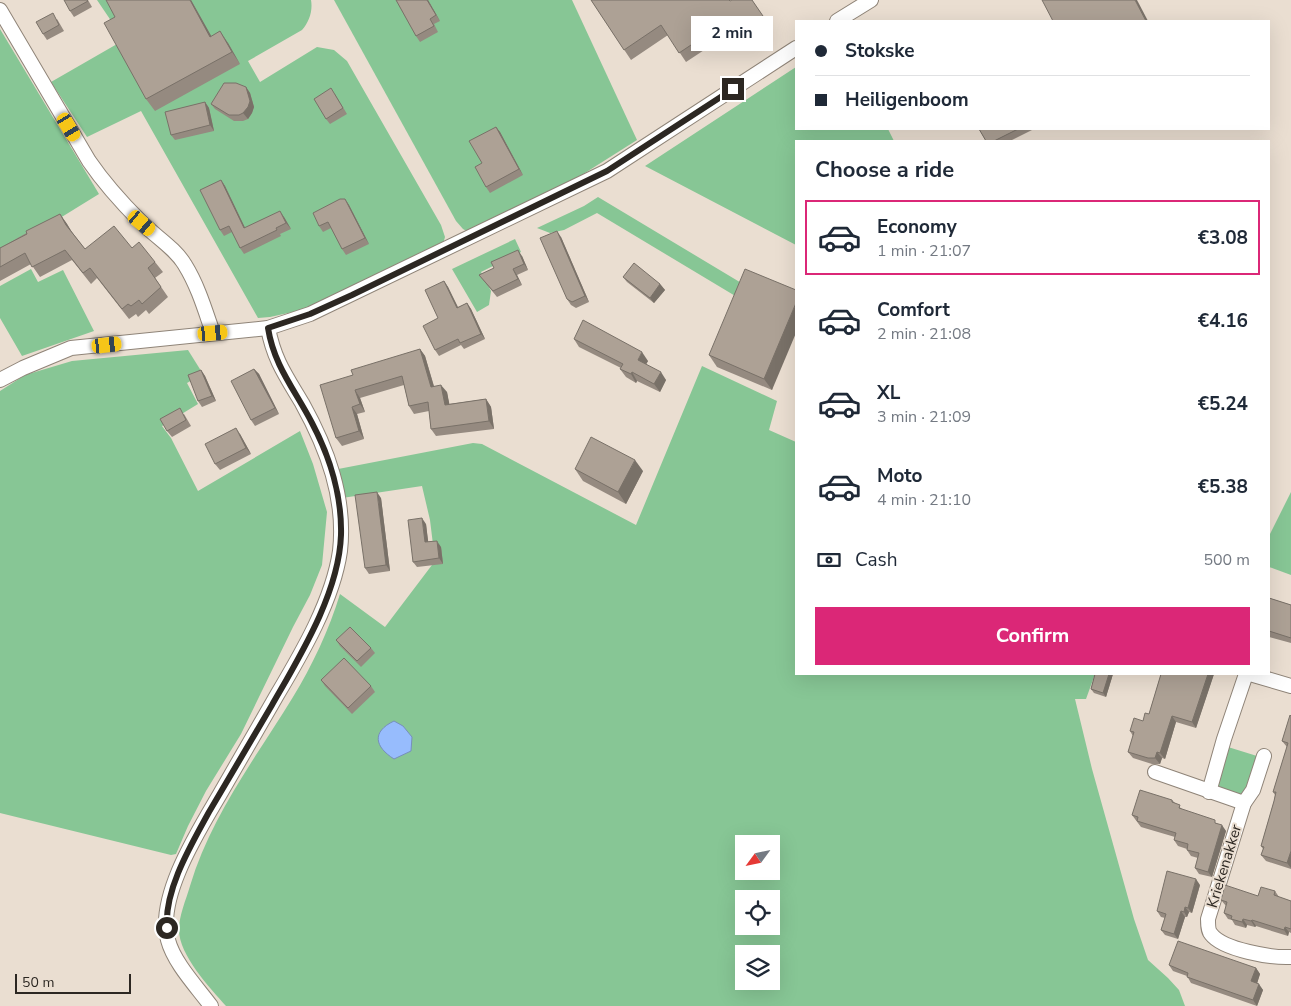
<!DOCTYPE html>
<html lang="en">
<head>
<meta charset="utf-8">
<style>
  :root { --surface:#fff; --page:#f2f2f3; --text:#1f2937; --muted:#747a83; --line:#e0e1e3; --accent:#db2777 }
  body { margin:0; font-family:"Nunito Sans",sans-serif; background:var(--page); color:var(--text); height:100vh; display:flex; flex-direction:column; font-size:19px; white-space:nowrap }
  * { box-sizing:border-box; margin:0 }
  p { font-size:16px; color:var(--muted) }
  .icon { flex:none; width:28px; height:28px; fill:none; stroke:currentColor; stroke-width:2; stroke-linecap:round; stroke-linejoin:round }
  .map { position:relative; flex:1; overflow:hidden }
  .drawer { position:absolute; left:795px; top:140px; width:475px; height:535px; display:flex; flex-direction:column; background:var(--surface); border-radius:0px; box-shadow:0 5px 20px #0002 }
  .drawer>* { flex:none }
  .guide { position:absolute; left:795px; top:20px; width:475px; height:110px; border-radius:0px; box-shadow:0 5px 20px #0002; display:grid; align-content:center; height:110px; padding:0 20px; background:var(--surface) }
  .needle { width:32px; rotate:237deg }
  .buttons { position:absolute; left:735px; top:835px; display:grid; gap:10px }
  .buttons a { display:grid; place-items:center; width:45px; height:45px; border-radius:0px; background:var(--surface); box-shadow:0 5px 20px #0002; font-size:25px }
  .scale { position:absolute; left:15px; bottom:12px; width:116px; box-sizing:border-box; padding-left:5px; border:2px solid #2c2722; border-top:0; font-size:14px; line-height:18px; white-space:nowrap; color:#2c2722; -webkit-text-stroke:4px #eaded1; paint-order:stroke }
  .end { position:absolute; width:22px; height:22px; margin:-11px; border:6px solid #2c2722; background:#fff; box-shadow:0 0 0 2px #fff }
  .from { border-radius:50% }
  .bubble { position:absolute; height:35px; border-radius:0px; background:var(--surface); box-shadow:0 5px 20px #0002; font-size:16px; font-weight:700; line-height:35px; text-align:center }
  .car { position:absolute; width:15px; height:30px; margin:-15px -8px; border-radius:6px; box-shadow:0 0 4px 1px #0007; background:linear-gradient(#f5c518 24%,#345 0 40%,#f5c518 0 76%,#345 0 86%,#f5c518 0) }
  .guide b { display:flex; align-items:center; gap:18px; height:48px; font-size:19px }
  .guide b+b { border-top:1px solid var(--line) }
  .guide i { width:12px; height:12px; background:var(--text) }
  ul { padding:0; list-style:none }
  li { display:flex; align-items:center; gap:15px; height:75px; margin:0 10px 8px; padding:0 10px; border:2px solid transparent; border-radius:0px }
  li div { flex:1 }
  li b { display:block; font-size:19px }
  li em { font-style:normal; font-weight:700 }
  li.on { border-color:var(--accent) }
  li>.icon { width:45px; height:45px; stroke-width:1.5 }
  h2 { padding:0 20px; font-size:22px; line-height:60px }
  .pay { display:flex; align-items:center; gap:12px; height:55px; padding:0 20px; font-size:19px }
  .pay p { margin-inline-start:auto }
  .primary-button { display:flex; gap:10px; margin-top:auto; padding:10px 20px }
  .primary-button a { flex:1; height:58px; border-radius:0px; background:var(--accent); color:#fff; font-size:20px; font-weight:700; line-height:58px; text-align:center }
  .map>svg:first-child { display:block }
  .green { fill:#87c695; fill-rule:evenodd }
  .water { fill:#97bcfd; stroke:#778fbb }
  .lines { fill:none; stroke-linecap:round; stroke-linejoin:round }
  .street-casing { stroke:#8f8478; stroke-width:16 }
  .street { stroke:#fff; stroke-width:14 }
  .wall { fill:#958a80 }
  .shaded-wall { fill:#797168 }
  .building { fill:#ada195; stroke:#797168 }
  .route { stroke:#2c2722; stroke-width:6 }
  .labels { text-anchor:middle; stroke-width:4; stroke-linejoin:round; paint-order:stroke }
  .street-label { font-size:15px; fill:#2c2722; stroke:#eaded1 }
</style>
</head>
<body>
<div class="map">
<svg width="1291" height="1006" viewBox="0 0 1291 1006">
  <rect width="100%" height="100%" fill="#eaded1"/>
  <g class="green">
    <path d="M97 0H311C313 11 309 22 302 30L248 61 260 82 317 47 334 50 347 61 441 225 445 237 443 244 311 308 270 317 258 318 141 111 87 137 51 82 124 40Z"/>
    <path d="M334 0H572L637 140 577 178 470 233 463 229 456 221Z"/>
    <path d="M0 29 99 194 0 255Z"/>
    <path d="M796 67V129H888L894 141H796V245L645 166Z"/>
    <path d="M598 197 743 284 737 297 597 213 564 230 550 233 537 228 584 206Z"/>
    <path d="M515 239 521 252 481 272 491 291 489 305 477 312 452 269Z"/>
    <path d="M31 269 38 282 63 270 94 331 22 356 0 318V286Z"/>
    <path d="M188 350 203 374 187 383 198 404 162 426 171 438 198 491 300 431 313 464 327 512 322 565 310 595 293 627 241 734 206 791 188 826 176 854 171 855 0 813V391L25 375 72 361Z"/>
    <path d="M702 366 777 401 769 430 796 442V674H1095L1086 699H1075L1092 769 1134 919 1148 960 1168 978 1179 990 1185 1006H226C210 988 179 955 179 930 179 915 186 900 190 886 211 816 255 759 293 697 312 666 329 630 340 594L385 627 435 561 430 520 422 486 342 498 333 470 473 443 482 444 636 525ZM744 844H771V871H744ZM744 899H771V926H744ZM744 954H771V981H744Z"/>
    <path d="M1291 492V575L1269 567V536Z"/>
    <path d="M1228 747 1257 756 1248 789 1240 796 1221 791 1217 784Z"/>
  </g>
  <path class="water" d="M394 721 403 726 412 737 411 751 394 759C375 747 371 732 394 721Z"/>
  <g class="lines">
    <g class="street-casing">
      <g id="street">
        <path d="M0 10 89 161C104 183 122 203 141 222 156 237 175 248 185 265 198 286 205 310 213 333"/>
        <path d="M837 21 871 0"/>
        <path d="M0 380 23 368 71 348 268 328 310 314 607 171 796 48"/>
        <path d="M1250 674 1291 686"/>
        <path d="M1264 756 1253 790 1244 803 1208 919C1208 924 1208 931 1211 934 1223 950 1272 958 1291 957"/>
        <path d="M1155 772 1244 803"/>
        <path d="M1209 792 1224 739 1246 674"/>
        <path d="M211 1006C197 987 174 963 168 940 156 897 199 830 220 794 239 761 258 728 277 695 302 653 333 600 340 551 346 498 327 448 302 403 286 376 274 360 268 328"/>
      </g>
    </g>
    <use href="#street" class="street"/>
  </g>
  <g class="wall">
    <path d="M88 0 92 7 74 17 70 11Z"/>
    <path d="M191 0 211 36 228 43 240 64 155 111 146 99Z"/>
    <path d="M396 0H428L440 21 434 24 438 32 420 42 416 36Z"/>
    <path d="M591 0 730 1 752 0 769 26 736 48 727 35 686 62 668 35 631 60Z"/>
    <path d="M57 19 64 31 47 40 43 34Z"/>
    <path d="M246 87 250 93 254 107 252 113 248 119 243 121H234L215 109 211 104Z"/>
    <path d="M335 94 347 114 330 124 326 119Z"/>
    <path d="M205 102 209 108 214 131 175 140 171 135Z"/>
    <path d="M496 127 500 132 523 175 490 193 486 187 482 163Z"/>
    <path d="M979 129H1034L1010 141H986Z"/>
    <path d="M221 180 225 186 245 228 284 217 291 229 280 234 281 236 244 254 240 248 232 232 224 236 220 230Z"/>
    <path d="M345 199 349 205 369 244 346 255 342 249 331 228 323 232 319 226Z"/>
    <path d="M60 214 67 224 72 232 85 249 132 248 155 262 163 272 155 278 168 297 149 314 146 310 138 317 136 314 129 319 97 278 91 284 72 260 40 277 31 264 0 281V248Z"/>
    <path d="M561 237 589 302 576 308 571 305 567 299Z"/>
    <path d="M522 256 528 270 517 275 522 285 497 297 479 275Z"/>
    <path d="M623 277 660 284 665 290 654 303 627 282Z"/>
    <path d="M444 281 448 287 458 307 467 303 471 309 485 339 464 349 461 345 439 356 435 350 438 318Z"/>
    <path d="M796 290 772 390 717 367 709 355Z"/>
    <path d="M574 339 648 361 646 364 666 380 660 392 637 381 636 383 626 377 620 369 621 368 579 347Z"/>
    <path d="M420 349 425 356 434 386 447 392 449 404 486 399 491 407 494 429 436 436 431 429 429 411 414 414 409 406 404 385 360 398 365 412 357 414 364 439 342 446 336 438 353 375Z"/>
    <path d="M254 369 259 374 279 414 255 426 251 420Z"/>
    <path d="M201 370 205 376 216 401 202 407 198 401Z"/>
    <path d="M184 414 191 426 172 437 167 431Z"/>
    <path d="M240 434 251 454 220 470 215 464Z"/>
    <path d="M575 469 643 471 626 504 583 481Z"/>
    <path d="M381 498 390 571 369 574 365 568Z"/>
    <path d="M426 524 428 542 441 547 443 564 417 567 413 562Z"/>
    <path d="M1269 598 1291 605V643L1269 637Z"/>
    <path d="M336 640 371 648 375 653 361 667 340 646Z"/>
    <path d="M1095 674H1113L1106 697 1094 693 1091 689Z"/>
    <path d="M1161 674H1214L1196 728 1176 722 1165 759 1162 758 1160 764H1152L1133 758 1128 752 1133 736 1130 731 1143 721 1149 714Z"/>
    <path d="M321 680 371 686 375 692 352 714 325 686Z"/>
    <path d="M1291 716V869L1266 861 1261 855 1263 849 1261 846 1274 801 1275 795 1273 792 1287 747 1282 741Z"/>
    <path d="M1172 800 1175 803 1183 810 1218 824 1226 831 1212 877 1199 874 1195 868 1198 858 1191 856 1187 850V849L1178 846 1174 840 1175 837 1141 827 1132 815Z"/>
    <path d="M1200 885 1192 913 1189 912 1187 917H1185L1178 939 1165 935 1161 930 1165 918 1161 917 1157 911Z"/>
    <path d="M1275 891 1279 897 1291 901V933L1289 932 1288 936 1256 926 1255 927 1247 925 1246 928 1235 925 1232 920 1228 919 1224 913 1226 906 1221 900 1258 896Z"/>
    <path d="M1169 965 1256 968 1260 974 1257 983 1263 990 1257 1006 1191 983 1187 976 1173 971Z"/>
  </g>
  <g class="shaded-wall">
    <path d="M190 0H191L218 48 210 37Z"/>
    <path d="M427 0H428L440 21 436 15Z"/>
    <path d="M1135 0H1137L1148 21H1146Z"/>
    <path d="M220 31 228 43 240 64 232 52Z"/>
    <path d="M246 87 250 93 254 107 252 113 248 119 243 113Z"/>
    <path d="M205 102 209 108 214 131 210 125Z"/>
    <path d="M496 127 500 132 523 175 519 169Z"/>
    <path d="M221 180 225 186 248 234 244 228Z"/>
    <path d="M345 199 349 205 369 244 365 238Z"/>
    <path d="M280 211 284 217 291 229 286 223Z"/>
    <path d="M60 214 67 224 74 236 66 225Z"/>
    <path d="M557 231 561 237 589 302 585 296Z"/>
    <path d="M518 250 522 256 528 270 524 264Z"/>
    <path d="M513 269 517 275 522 285 518 279Z"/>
    <path d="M444 281 448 287 461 314 457 308Z"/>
    <path d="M660 284 665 290 654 303 650 298Z"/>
    <path d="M467 303 471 309 485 339 481 334Z"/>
    <path d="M796 303V333L772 390 764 379Z"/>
    <path d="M420 349 425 356 436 394 431 387Z"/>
    <path d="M642 352 648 361 644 368 638 360Z"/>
    <path d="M254 369 259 374 279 414 275 408Z"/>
    <path d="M201 370 205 376 216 401 212 396Z"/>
    <path d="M632 372 637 381 636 383 631 374Z"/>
    <path d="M661 372 666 380 660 392 654 384Z"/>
    <path d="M441 385 447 392 451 412 445 405Z"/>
    <path d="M355 390 360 398 365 412 360 404Z"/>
    <path d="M486 399 491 407 494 429 489 421Z"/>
    <path d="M352 407 357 414 364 439 359 431Z"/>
    <path d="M236 428 240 434 251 454 246 448Z"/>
    <path d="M635 460 643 471 626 504 618 492Z"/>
    <path d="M377 492 381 498 390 571 386 565Z"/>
    <path d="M422 518 426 524 429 548 425 542Z"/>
    <path d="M437 541 441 547 443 564 439 558Z"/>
    <path d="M1109 674H1113L1106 697 1103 693Z"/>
    <path d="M1208 674H1214L1196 728 1192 722Z"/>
    <path d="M1172 716 1176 722 1165 759 1160 753Z"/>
    <path d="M1157 752 1162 758 1160 764 1155 758Z"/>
    <path d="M1222 825 1226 831 1212 877 1208 872Z"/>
    <path d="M1291 851V868L1287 863Z"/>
    <path d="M1196 879 1200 885 1192 913 1188 908Z"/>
    <path d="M1185 907 1189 912 1187 917 1184 912Z"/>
    <path d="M1181 911 1185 917 1178 939 1174 934Z"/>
    <path d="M1243 919 1247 925 1246 928 1242 922Z"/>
    <path d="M1252 920 1256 926 1255 927 1251 921Z"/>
    <path d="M1285 927 1289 932 1288 936 1284 930Z"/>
    <path d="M1256 968 1260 974 1256 987 1251 981Z"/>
    <path d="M1259 984 1263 990 1257 1006 1253 1000Z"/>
  </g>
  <g class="building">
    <path d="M64 0H87L88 1 70 11Z"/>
    <path d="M106 0H190L210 37 220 31 232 52 146 99 104 23 115 17Z"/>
    <path d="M396 0H427L436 15 430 19 434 26 416 36Z"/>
    <path d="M591 0H729L730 1 732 0H752L763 16 729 38 721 25 679 53 661 25 624 50Z"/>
    <path d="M1042 0H1135L1146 21H1053Z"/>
    <path d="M53 13 59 25 43 34 36 22Z"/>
    <path d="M224 83H236L246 87 250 101 248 107 243 113 239 115H229L211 104Z"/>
    <path d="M331 88 343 108 326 119 314 99Z"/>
    <path d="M205 102 210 125 171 135 165 112Z"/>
    <path d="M496 127 519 169 486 187 475 167 482 163 469 141Z"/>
    <path d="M979 129H1018L994 141H986Z"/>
    <path d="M221 180 244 228 280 211 286 223 276 228 277 230 240 248 229 226 220 230 200 190Z"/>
    <path d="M340 199H345L365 238 342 249 328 222 319 226 313 213Z"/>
    <path d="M60 214 66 225 85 249 114 226 132 248 139 242 155 262 148 268 161 287 142 304 139 300 131 306 128 304 122 309 90 268 83 273 65 250 32 267 25 253 0 267V248L27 234 26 231Z"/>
    <path d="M557 231 585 296 572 302 567 299 540 238Z"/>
    <path d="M518 250 524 264 513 269 518 279 493 291 479 275 494 268 491 262Z"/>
    <path d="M634 263 660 284 650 298 623 277Z"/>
    <path d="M745 269 796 290V303L764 379 709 355Z"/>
    <path d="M444 281 457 308 467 303 481 334 460 343 458 339 435 350 423 326 438 318 425 290Z"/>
    <path d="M583 320 642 352 638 360 661 372 654 384 632 372 631 374 620 369 623 364 574 339Z"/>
    <path d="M420 349 431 387 441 385 445 405 486 399 489 421 431 429 428 402 409 406 402 376 355 390 360 404 352 407 359 431 336 438 320 385 353 375 351 370Z"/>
    <path d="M254 369 275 408 251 420 231 381Z"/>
    <path d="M201 370 212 396 198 401 188 375Z"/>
    <path d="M180 408 186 420 167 431 160 419Z"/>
    <path d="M236 428 246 448 215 464 205 444Z"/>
    <path d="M591 437 635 460 618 492 575 469Z"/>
    <path d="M377 492 386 565 365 568 355 495Z"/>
    <path d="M422 518 425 542 437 541 439 558 413 562 408 520Z"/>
    <path d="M1269 598 1291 605V638L1269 631Z"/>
    <path d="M350 627 371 648 357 661 336 640Z"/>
    <path d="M344 658 371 686 348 708 321 680Z"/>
    <path d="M1095 674H1109L1103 693 1091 689Z"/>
    <path d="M1161 674H1208L1192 722 1172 716 1160 753 1157 752 1155 758H1148L1128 752 1134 732 1130 731 1134 718 1143 721 1145 713 1149 714Z"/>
    <path d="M1290 715 1291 716V851L1287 863 1261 855 1264 847 1261 846 1274 801 1276 792H1273L1288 743 1282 741Z"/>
    <path d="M1140 790 1172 800V802L1180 805 1179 808 1215 820V823L1222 825 1208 872 1195 868 1199 853 1187 850 1188 844 1174 840 1176 833 1137 821 1138 817 1132 815Z"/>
    <path d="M1167 871 1196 879 1188 908 1185 907 1184 912 1181 911 1174 934 1161 930 1166 914 1157 911Z"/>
    <path d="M1225 885 1258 896 1261 887 1275 891 1274 895 1291 901V929L1285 927 1284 930 1252 920 1251 921 1243 919 1242 922 1231 919 1232 916 1224 913 1227 902 1221 900Z"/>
    <path d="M1178 941 1256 968 1251 981 1259 984 1253 1000 1187 977 1188 973 1169 965Z"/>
  </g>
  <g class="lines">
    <path class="route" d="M167 928C164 890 191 845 209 812 230 776 251 740 272 705 300 656 339 593 341 535 342 497 330 457 312 423 295 390 274 366 268 328L310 314 352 295 607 171 733 89"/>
  </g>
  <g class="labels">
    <g class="street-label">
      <text transform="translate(1224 866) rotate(-73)" y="5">Kriekenakker</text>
    </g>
  </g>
</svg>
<div class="buttons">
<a><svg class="needle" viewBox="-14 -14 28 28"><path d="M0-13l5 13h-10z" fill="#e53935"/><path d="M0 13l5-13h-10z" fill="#747a83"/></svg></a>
<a><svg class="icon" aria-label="locate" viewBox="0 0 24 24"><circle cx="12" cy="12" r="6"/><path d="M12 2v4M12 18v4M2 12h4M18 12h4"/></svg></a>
<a><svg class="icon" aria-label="layers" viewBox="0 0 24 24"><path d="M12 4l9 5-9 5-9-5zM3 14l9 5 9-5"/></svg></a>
</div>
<div class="scale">50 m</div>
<i class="end from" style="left:167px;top:928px"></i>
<i class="end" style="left:733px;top:89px"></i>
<div class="bubble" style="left:691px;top:16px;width:82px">2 min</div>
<i class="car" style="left:69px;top:127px;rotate:149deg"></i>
<i class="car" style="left:142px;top:223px;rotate:130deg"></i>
<i class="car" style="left:213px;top:333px;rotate:85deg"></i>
<i class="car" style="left:107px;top:345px;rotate:84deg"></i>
<div class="guide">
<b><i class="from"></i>Stokske</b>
<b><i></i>Heiligenboom</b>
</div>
<section class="drawer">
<h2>Choose a ride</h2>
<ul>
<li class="on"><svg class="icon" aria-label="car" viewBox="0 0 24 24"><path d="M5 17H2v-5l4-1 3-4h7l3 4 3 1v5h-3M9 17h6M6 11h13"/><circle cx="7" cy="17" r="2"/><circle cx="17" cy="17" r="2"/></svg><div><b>Economy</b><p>1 min · 21:07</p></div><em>€3.08</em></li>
<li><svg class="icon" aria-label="car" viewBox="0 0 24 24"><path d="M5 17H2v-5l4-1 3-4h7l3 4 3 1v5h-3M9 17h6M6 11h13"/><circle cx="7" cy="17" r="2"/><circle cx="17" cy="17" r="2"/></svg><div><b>Comfort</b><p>2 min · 21:08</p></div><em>€4.16</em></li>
<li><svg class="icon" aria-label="car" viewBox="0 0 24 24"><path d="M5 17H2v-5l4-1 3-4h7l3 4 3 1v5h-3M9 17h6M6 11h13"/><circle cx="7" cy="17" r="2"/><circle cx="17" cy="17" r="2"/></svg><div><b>XL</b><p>3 min · 21:09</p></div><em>€5.24</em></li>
<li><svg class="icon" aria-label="car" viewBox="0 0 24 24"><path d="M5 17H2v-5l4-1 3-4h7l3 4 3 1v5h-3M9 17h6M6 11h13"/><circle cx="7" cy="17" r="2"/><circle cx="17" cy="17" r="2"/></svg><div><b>Moto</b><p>4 min · 21:10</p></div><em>€5.38</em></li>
</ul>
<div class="pay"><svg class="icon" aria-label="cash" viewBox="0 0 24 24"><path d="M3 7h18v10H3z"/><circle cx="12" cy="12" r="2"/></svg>Cash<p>500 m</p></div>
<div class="primary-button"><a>Confirm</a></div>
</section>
</div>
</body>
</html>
